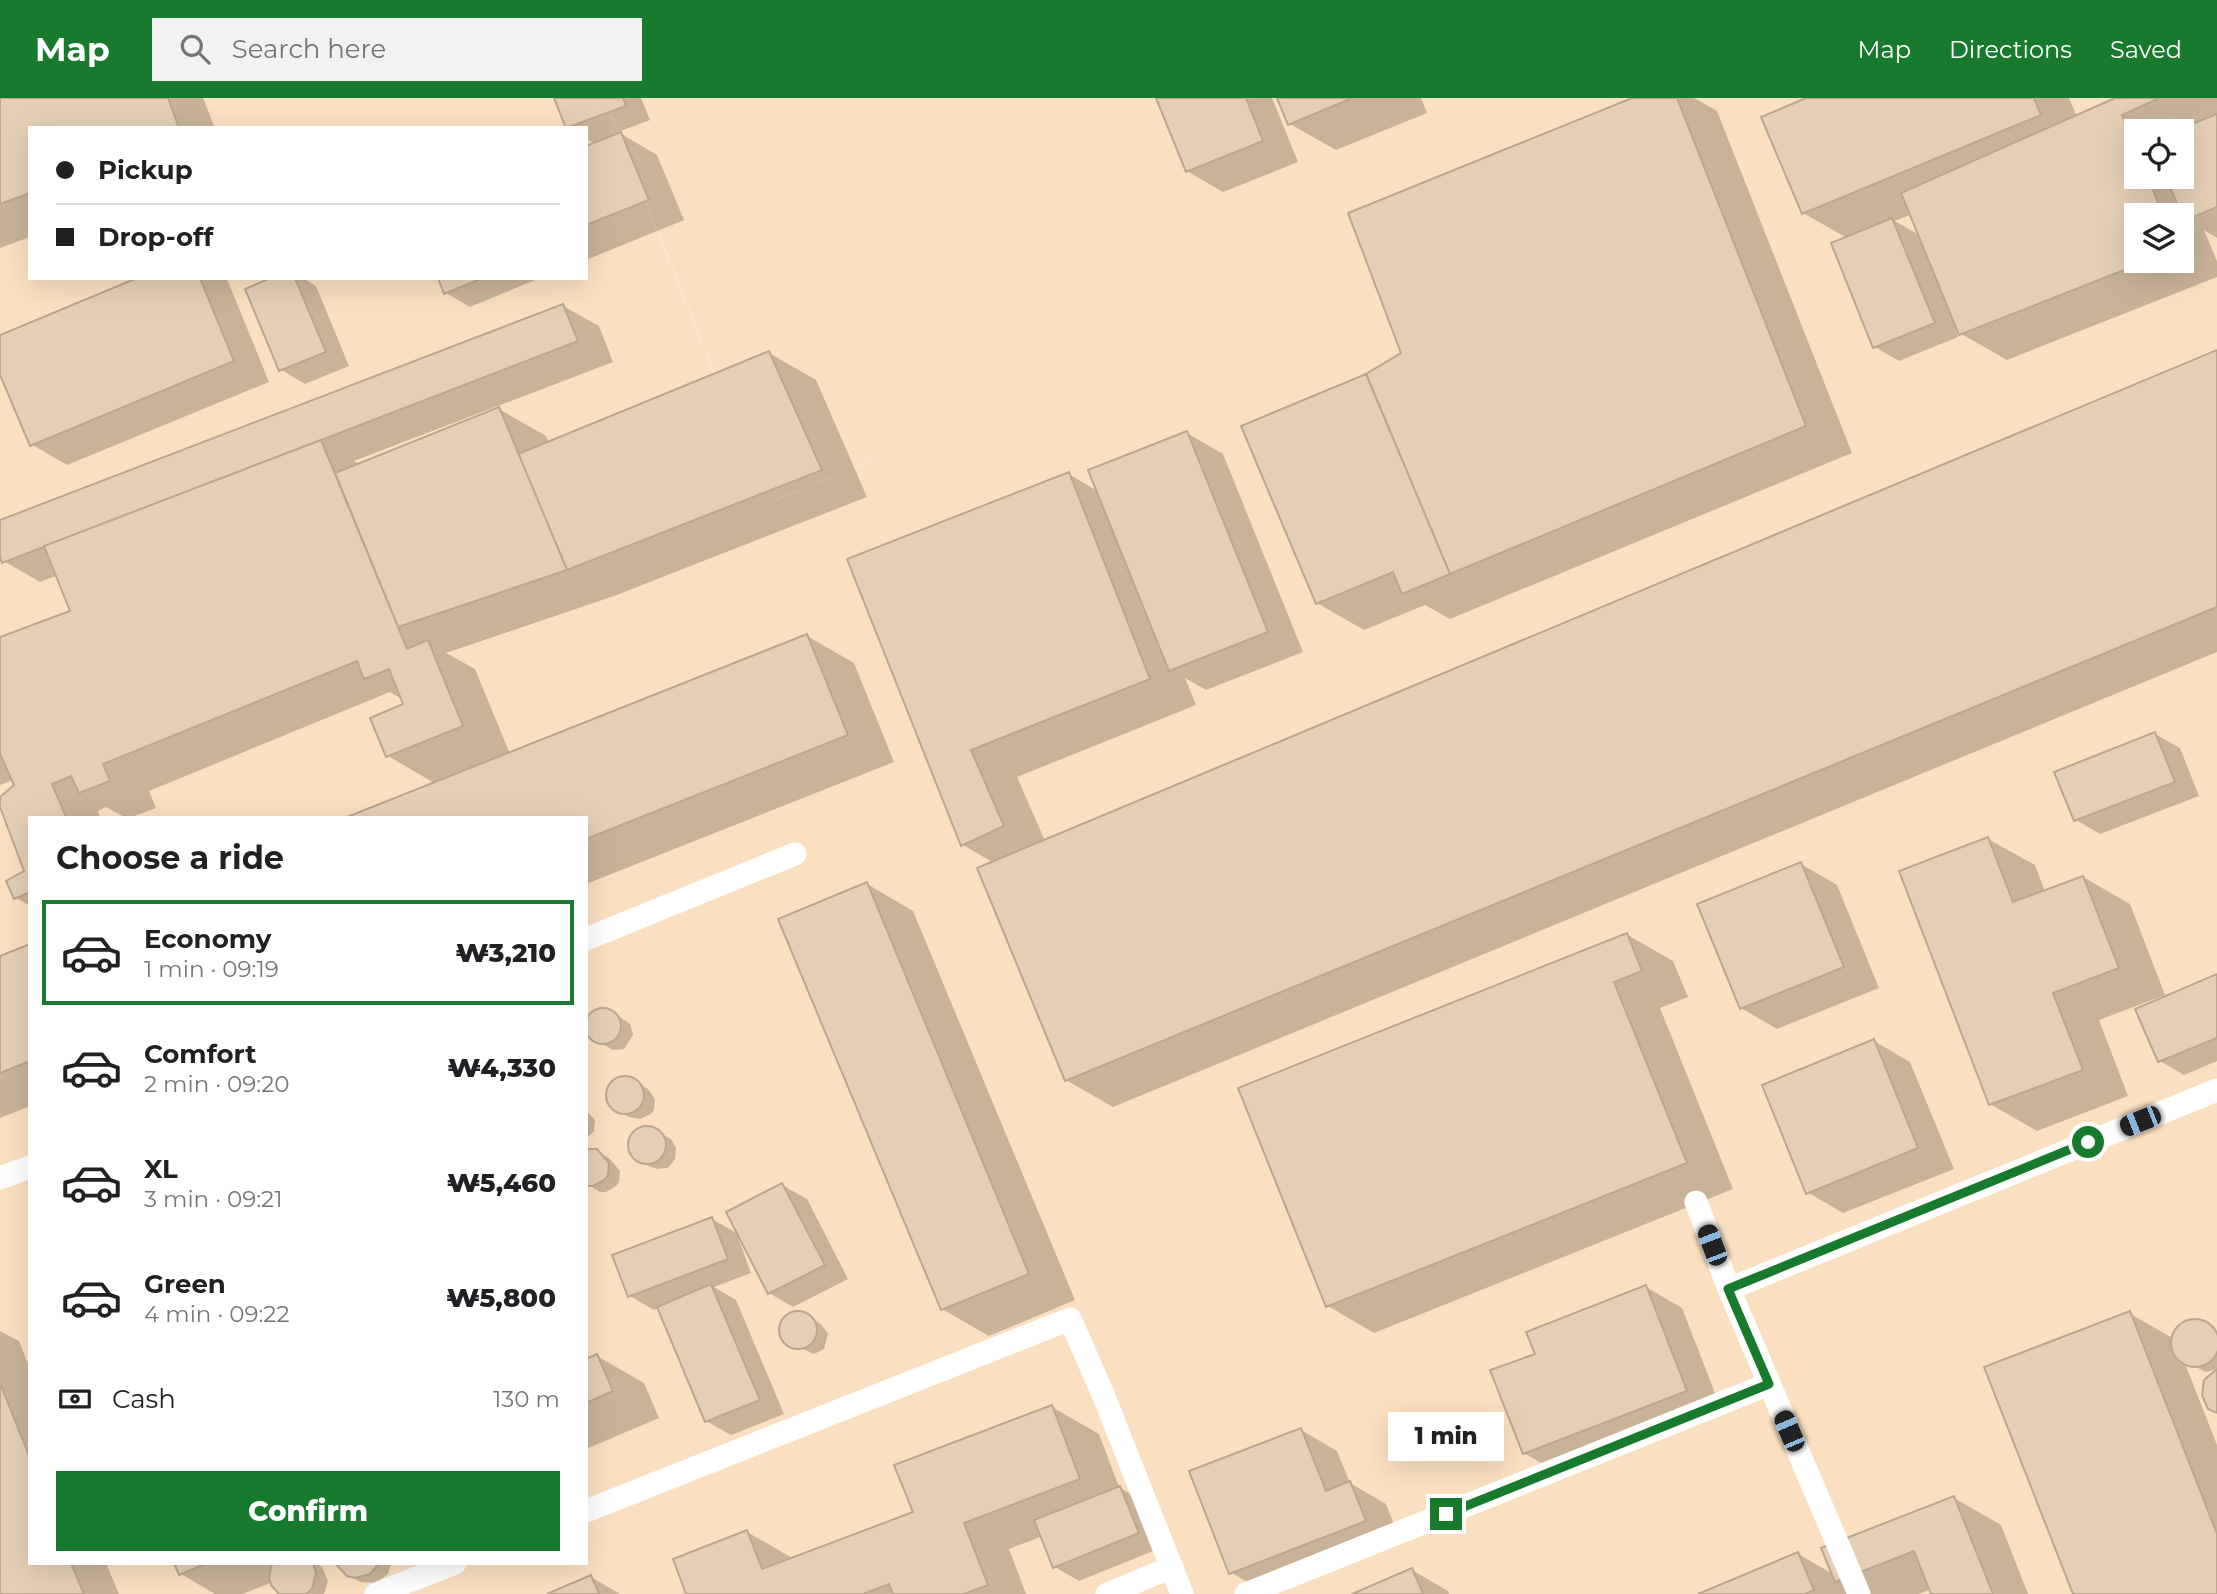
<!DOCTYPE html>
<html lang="en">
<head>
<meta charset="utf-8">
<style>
  :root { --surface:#fff; --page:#f2f2f2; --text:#202124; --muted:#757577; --line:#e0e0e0; --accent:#187a2c }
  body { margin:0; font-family:Montserrat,sans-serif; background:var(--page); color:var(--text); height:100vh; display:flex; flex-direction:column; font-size:26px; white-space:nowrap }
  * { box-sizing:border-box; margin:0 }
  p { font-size:23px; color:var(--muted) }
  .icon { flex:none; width:38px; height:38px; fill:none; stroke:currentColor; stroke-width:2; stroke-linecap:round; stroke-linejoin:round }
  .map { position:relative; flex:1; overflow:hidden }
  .side { position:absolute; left:28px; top:718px; width:560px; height:749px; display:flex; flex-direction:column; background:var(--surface); border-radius:0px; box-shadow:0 7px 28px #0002 }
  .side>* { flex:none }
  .guide { position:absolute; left:28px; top:28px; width:560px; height:154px; border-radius:0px; box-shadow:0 7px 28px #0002; display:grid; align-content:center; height:154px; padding:0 28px; background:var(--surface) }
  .buttons { position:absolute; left:2124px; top:21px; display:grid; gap:14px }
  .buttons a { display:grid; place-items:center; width:70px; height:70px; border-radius:0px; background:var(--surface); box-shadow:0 7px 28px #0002; font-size:35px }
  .end { position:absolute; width:32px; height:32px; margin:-16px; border:9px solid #187a2c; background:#fff; box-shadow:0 0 0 4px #fff }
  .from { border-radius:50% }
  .bubble { position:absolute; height:49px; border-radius:0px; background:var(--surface); box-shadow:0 7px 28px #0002; font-size:23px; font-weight:800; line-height:49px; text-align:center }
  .car { position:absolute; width:21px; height:42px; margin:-21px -10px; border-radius:9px; box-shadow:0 0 5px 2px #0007; background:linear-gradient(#222 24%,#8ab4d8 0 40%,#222 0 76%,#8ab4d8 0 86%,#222 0) }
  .guide b { display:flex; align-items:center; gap:24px; height:66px; font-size:26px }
  .guide b+b { border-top:2px solid var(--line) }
  .guide i { width:18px; height:18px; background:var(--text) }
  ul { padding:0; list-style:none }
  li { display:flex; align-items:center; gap:21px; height:105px; margin:0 14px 10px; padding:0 14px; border:4px solid transparent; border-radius:0px }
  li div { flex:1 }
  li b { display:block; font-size:26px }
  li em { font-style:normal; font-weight:800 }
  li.active { border-color:var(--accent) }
  li>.icon { width:63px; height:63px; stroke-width:1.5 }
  h2 { padding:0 28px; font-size:32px; line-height:84px }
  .pay { display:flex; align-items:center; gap:18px; height:77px; padding:0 28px; font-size:26px }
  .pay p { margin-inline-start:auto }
  .button { display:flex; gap:14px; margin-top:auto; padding:14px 28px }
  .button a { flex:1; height:80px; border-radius:0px; background:var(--accent); color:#fff; font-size:28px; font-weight:800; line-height:80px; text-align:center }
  header { display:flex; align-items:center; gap:42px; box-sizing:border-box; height:98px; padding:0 35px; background:var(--accent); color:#fff }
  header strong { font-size:33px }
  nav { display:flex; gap:38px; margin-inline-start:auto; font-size:24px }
  .search { width:490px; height:63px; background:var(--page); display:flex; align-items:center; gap:18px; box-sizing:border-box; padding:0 24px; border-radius:0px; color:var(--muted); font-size:26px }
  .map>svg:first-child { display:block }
  .built { fill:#fae0c0; fill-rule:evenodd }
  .shadow { fill:#0003; fill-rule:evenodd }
  .building { fill:#e4cfb6; stroke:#baa78e; stroke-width:2 }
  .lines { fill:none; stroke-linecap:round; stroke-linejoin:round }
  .service { stroke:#fff; stroke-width:23 }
  .route { stroke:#187a2c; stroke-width:9 }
</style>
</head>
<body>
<header>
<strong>Map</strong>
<div class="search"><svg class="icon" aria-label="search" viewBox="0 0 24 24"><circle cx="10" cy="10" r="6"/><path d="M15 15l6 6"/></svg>Search here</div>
<nav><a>Map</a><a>Directions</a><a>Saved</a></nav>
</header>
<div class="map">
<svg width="2217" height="1496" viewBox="0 0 2217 1496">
  <rect width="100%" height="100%" fill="#fdf0e0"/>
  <path class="built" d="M0 0H604L766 406 949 332 766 405 605 0H2217V1496H0ZM30 30H586V180H30ZM2137 33H2182V79H2137ZM2137 117H2182V163H2137ZM30 719H586V1465H30Z"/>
  <g class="shadow">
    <path d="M0 0H203L215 30H30V139L0 150Z"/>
    <path d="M556 0H641L650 22 618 34 657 57 684 122 586 162V50L596 46 586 41V30H567Z"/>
    <path d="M1158 0H1272L1298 64 1223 94 1187 73Z"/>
    <path d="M1279 0H1421L1427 15 1336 52 1290 26Z"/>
    <path d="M1636 0H1694L1717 13 1852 355 1450 521 1425 507 1364 532 1317 505 1367 277 1404 255Z"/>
    <path d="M1811 0H2069L2077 19 2117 0H2217V140L2204 132 2217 163V179L2007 262 1956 233 1958 239 1899 263 1875 249 1847 140 1803 115ZM2137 33H2182V79H2137ZM1912 116 1921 138 1895 123ZM2137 117H2182V163H2137Z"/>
    <path d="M141 180 227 181 269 284 67 367 31 346 0 272V238Z"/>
    <path d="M276 180H303L316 188 349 268 305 286 280 271Z"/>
    <path d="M440 180H534L535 182 470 209 446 195Z"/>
    <path d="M563 208 599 228 613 264 354 363 361 367 499 311 546 338 549 345 769 255 816 282 867 399 614 498 446 555 475 571 510 656 807 538 854 565 894 664 586 786V719H352L436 686 388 658 405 607 403 602 390 594 149 693 156 710 132 719H124L106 709 98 713 100 719H30V808L15 799 26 774 0 704 16 687 13 682 0 687V541L72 514 58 477 40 484 4 463 0 454V423Z"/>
    <path d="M2217 254V554L1113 1009 1066 982 994 765 963 747 849 462 1069 376 1099 394 1187 335 1223 356 1303 554 1206 592 1185 580 1196 607 1017 679 1045 743Z"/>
    <path d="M2155 636 2180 650 2199 698 2100 736 2076 722Z"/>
    <path d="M1988 741 2035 767 2045 794 2083 779 2130 806 2165 897 2099 922 2128 998 2037 1033 1990 1006Z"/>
    <path d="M1801 766 1837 787 1879 890 1777 931 1741 910Z"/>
    <path d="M867 786 913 813 1075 1202 989 1238 942 1211Z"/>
    <path d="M1626 836 1673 863 1688 899 1660 910 1733 1091 1374 1235 1328 1208Z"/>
    <path d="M30 848V1008L0 1020V860Z"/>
    <path d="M2217 878V963L2184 977 2160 963Z"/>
    <path d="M603 911 614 915 630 926 633 937 624 951 613 952 590 939 586 929 589 918 592 915Z"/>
    <path d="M1874 943 1910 964 1954 1071 1843 1115 1807 1094Z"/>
    <path d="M620 980 636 984 648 991 655 1001 654 1012 651 1016 640 1021 629 1019 616 1012 609 1003 608 998 611 988Z"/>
    <path d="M586 1012 595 1022 594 1033 586 1041Z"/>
    <path d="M642 1031H652L671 1041 676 1050 675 1061 668 1070 657 1071 651 1069 639 1062 631 1053 633 1038Z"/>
    <path d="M596 1053 609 1060 620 1073 619 1084 616 1088 606 1094H600L586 1085Z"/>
    <path d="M782 1087 807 1101 848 1181 793 1209 769 1195 740 1138 738 1139 751 1175 714 1189 736 1202 784 1316 731 1337 706 1323 659 1210 654 1212 630 1198 712 1121 740 1137Z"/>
    <path d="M1646 1189 1682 1210 1722 1313 1560 1376 1524 1355 1537 1257Z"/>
    <path d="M2129 1215 2174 1241 2180 1229 2185 1225 2198 1223 2217 1234V1271L2206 1274 2184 1263 2217 1347V1496H2075Z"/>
    <path d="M792 1216H804L821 1226 828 1236 824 1251 814 1256 785 1243 781 1233 784 1222Z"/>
    <path d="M0 1233 19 1243 30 1271V1465H106L119 1496H0Z"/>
    <path d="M597 1258 644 1285 659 1320 586 1351V1263Z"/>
    <path d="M1052 1309 1099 1336 1119 1389 1144 1404 1163 1449 1079 1483 1055 1469 1043 1438 1009 1451 1026 1496H688L747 1434 794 1461 915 1415Z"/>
    <path d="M1301 1332 1337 1353 1350 1385 1386 1406 1401 1444 1267 1495 1230 1474Z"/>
    <path d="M1954 1400 2001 1427 2028 1496H1933L1931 1491 1919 1496H1703L1798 1456 1833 1476Z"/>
    <path d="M176 1465H317H315L322 1469 328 1483 324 1496H283L272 1484 243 1496H215L181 1476Z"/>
    <path d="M338 1465H391L388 1476 376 1485 360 1484 342 1472Z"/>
    <path d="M1412 1472 1448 1493 1449 1496H1356Z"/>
    <path d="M591 1479 620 1496H551Z"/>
  </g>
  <g class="building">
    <path d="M0 0H168L179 30H30V95L0 106Z"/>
    <path d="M554 0H623L626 8 566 30Z"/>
    <path d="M1156 0H1246L1263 43 1186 74Z"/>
    <path d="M1277 0H1352L1288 27Z"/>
    <path d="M1632 0H1677L1806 328 1450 476 1366 276 1401 255 1348 115Z"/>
    <path d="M1806 0H2034L2041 17 1802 116 1761 19Z"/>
    <path d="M2115 0H2159L2122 17 2137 53V79H2148L2163 117H2137V163H2147L1959 237 1901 95Z"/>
    <path d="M2217 16V109L2184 123 2166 79H2182V33H2175Z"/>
    <path d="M621 34 649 102 586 127V48Z"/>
    <path d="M1892 120 1935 225 1873 250 1831 145Z"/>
    <path d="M137 180H200L234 263 30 348 0 277V237Z"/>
    <path d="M271 180H295L326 254 279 273 245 191Z"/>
    <path d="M438 180H483L444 196Z"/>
    <path d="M563 206 578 243 2 465 0 459V422Z"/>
    <path d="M2217 252V509L1065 983 977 770Z"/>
    <path d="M769 253 822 372 567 472 518 356Z"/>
    <path d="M1366 276 1450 476 1402 496 1393 474 1316 506 1241 328Z"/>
    <path d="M499 309 567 472 398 529 335 375Z"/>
    <path d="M1187 333 1268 534 1169 573 1088 372Z"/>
    <path d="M321 342 407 551 428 542 463 628 386 659 370 620 403 606 389 571 364 581 357 563 103 666 110 683 79 695 71 678 52 686 66 719H30V794L14 801 6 783 24 773 0 709V699L14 687 0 656V539L70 513 44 448Z"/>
    <path d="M1069 374 1150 581 971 652 1004 728 961 748 847 461Z"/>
    <path d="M807 536 848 637 586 741V719H347Z"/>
    <path d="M2155 634 2175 684 2074 723 2054 674Z"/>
    <path d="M1988 739 2013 804 2083 778 2119 870 2053 895 2083 972 1989 1007 1899 773Z"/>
    <path d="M1801 764 1844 869 1740 911 1697 806Z"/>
    <path d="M867 784 1029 1176 941 1212 778 821Z"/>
    <path d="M1627 835 1642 873 1614 884 1687 1065 1326 1209 1238 990Z"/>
    <path d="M30 846V963L0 975V858Z"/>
    <path d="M2217 876V940L2158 964 2135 911Z"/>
    <circle cx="603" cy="928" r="18"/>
    <path d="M1874 941 1918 1050 1806 1096 1762 987Z"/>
    <circle cx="625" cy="997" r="19"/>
    <circle cx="647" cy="1047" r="19"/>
    <path d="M586 1051H597L609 1065 608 1077 604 1082 593 1088H586Z"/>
    <path d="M782 1085 825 1167 768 1196 726 1114Z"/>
    <path d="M712 1119 728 1161 628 1199 612 1157Z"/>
    <path d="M711 1186 760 1302 705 1324 657 1209Z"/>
    <path d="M1646 1187 1687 1293 1523 1356 1490 1272 1535 1256 1526 1234Z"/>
    <path d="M2130 1213 2217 1436V1496H2073L1984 1269Z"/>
    <circle cx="798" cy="1232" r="19"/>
    <circle cx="2195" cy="1245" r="24"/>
    <path d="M597 1256 613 1293 586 1305V1261Z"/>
    <path d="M2217 1271V1315L2208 1311 2202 1297 2204 1282Z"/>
    <path d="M0 1285 30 1360V1465H71L84 1496H0Z"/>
    <path d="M1052 1307 1080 1381 964 1425 988 1487 964 1496H893L889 1486 863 1496H686L673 1461 747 1432 762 1471 913 1414 894 1367Z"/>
    <path d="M1301 1330 1326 1393 1350 1383 1366 1423 1229 1476 1189 1373Z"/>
    <path d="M1120 1388 1139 1435 1053 1470 1034 1422Z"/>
    <path d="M1954 1398 1993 1496H1931L1914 1453 1835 1484 1821 1450Z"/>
    <path d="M1798 1454 1814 1492 1805 1496H1698Z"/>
    <path d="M174 1465H208L179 1477Z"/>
    <path d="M272 1465H313L316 1475 312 1491 306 1496H279L271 1487 269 1480Z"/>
    <path d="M335 1465H379L370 1476 355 1480 347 1478Z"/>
    <path d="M1412 1470 1423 1496H1352Z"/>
    <path d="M591 1477 599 1496H547Z"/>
  </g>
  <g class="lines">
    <g class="service">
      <path d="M586 841 795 756"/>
      <path d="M0 1080 30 1069"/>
      <path d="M1696 1104 1729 1191 1859 1496"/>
      <path d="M1729 1191 2217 992"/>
      <path d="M586 1413 1070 1221 1103 1296 1182 1496"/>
      <path d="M376 1496 455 1465"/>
      <path d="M1107 1496 1172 1469"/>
      <path d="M1246 1496 1769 1286"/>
    </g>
  </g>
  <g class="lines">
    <path class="route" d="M1446 1416 1769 1286 1728 1191 2088 1044"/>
  </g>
</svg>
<div class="buttons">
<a><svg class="icon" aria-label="locate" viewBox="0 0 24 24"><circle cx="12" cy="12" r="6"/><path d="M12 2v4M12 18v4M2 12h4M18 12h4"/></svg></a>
<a><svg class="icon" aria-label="layers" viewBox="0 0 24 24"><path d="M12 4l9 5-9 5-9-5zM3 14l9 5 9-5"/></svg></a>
</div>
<i class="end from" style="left:2088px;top:1044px"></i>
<i class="end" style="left:1446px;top:1416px"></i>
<div class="bubble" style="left:1388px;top:1314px;width:116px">1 min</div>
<i class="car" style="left:2140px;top:1023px;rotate:248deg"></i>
<i class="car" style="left:1712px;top:1147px;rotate:339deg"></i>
<i class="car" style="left:1789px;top:1333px;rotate:337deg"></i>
<div class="guide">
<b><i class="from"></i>Pickup</b>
<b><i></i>Drop-off</b>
</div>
<section class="side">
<h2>Choose a ride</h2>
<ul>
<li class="active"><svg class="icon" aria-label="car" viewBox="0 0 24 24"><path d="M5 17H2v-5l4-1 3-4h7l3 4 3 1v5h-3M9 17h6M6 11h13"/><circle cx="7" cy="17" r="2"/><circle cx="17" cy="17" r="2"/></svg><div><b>Economy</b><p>1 min · 09:19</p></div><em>₩3,210</em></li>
<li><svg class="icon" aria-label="car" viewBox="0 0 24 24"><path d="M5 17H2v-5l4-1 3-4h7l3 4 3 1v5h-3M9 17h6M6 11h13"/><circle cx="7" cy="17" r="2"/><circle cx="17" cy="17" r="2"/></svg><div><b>Comfort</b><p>2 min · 09:20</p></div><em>₩4,330</em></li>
<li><svg class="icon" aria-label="car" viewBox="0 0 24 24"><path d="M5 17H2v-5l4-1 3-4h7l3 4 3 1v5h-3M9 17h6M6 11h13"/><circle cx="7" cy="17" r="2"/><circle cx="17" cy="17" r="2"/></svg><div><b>XL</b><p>3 min · 09:21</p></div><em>₩5,460</em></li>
<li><svg class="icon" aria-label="car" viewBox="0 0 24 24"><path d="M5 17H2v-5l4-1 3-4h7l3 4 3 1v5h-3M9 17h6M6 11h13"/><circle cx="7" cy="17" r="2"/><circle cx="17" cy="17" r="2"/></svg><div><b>Green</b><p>4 min · 09:22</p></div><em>₩5,800</em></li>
</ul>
<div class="pay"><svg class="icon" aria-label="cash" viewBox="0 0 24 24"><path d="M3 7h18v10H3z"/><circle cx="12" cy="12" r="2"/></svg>Cash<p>130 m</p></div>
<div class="button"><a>Confirm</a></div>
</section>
</div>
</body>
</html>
